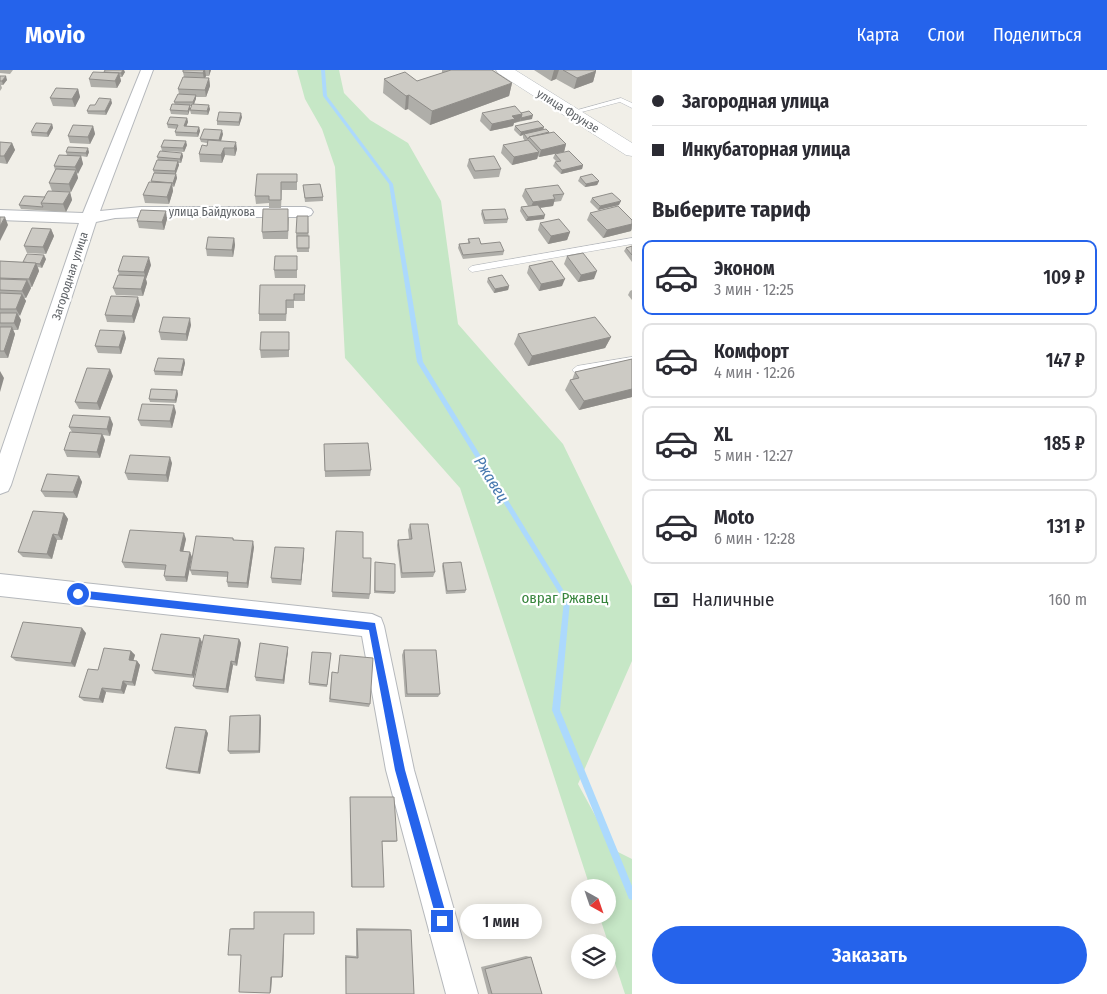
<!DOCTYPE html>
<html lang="ru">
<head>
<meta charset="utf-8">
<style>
  :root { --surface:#fff; --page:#f7f7f7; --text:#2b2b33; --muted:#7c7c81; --line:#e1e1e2; --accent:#2563eb }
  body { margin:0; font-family:"Fira Sans Condensed",sans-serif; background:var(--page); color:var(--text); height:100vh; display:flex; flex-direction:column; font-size:19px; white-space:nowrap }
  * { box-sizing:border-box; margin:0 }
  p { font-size:16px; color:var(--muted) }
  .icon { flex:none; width:28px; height:28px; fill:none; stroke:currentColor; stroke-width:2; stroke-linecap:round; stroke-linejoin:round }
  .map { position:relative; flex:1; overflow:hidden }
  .side { display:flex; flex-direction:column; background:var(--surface); width:475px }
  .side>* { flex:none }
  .hud { display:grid; align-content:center; height:110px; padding:0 20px; background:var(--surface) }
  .needle { width:32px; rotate:140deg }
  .tools { position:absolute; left:571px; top:809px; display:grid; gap:10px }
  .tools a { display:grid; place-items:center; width:45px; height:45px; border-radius:50%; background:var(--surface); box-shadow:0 2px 12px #0003; font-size:25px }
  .end { position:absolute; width:22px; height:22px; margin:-11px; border:6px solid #2563eb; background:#fff; box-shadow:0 0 0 2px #fff }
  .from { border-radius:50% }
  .bubble { position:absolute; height:35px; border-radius:18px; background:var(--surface); box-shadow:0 2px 12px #0003; font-size:16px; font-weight:600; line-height:35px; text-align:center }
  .hud b { display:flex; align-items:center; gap:18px; height:48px; font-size:19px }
  .hud b+b { border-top:1px solid var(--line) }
  .hud i { width:12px; height:12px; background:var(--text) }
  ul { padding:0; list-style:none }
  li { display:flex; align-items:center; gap:15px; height:75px; margin:0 10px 8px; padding:0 10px; border:2px solid var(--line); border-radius:10px }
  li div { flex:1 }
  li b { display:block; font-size:19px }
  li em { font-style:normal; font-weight:600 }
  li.active { border-color:var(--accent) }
  li>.icon { width:45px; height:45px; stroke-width:1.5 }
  h2 { padding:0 20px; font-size:22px; line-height:60px }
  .pay { display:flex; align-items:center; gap:12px; height:55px; padding:0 20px; font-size:19px }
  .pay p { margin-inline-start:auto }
  .button { display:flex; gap:10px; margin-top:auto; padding:10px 20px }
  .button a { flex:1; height:58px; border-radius:30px; background:var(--accent); color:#fff; font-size:20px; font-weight:600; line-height:58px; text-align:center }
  header { display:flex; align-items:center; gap:30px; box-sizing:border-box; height:70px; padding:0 25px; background:var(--accent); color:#fff }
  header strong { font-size:24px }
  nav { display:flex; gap:28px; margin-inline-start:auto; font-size:18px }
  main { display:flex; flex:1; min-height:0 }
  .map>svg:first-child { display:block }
  .green { fill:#c6e7c6 }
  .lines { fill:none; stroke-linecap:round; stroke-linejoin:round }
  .stream { fill:#acd9fd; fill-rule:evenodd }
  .lane-casing { stroke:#b5b8bc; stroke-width:1 }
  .street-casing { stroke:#b5b8bc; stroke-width:2 }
  .secondary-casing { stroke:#b6babe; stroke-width:1 }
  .lane { fill:#fff; fill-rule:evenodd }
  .street { fill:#fff; fill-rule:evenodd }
  .secondary { fill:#fff; fill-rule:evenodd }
  .wall { fill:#afaea9 }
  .shaded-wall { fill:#8f8d89 }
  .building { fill:#cccac4; stroke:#8f8d89 }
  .route { fill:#2563eb }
  .labels { text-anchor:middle; stroke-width:4.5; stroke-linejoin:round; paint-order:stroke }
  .far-street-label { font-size:12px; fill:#5f6367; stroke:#fff }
  .park-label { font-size:15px; fill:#38853d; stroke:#fff }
  .water-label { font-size:16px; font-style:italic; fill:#4779af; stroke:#fff }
</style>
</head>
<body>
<header>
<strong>Movio</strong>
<nav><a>Карта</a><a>Слои</a><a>Поделиться</a></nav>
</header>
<main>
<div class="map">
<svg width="632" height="924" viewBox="0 0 632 924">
  <rect width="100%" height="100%" fill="#f1efe8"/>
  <path class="green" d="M297 0H339L344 23 370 50 408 73 441 131 458 254 563 374 632 516V591L578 714 614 780 632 789V924H625L599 845H608V818L590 817 460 418 345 288 335 97 322 59 305 29Z"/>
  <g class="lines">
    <path class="stream" d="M321 0H325L327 26 393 114 423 292 570 531 560 640 632 816V830L629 829 552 640 564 531 417 292 389 114 323 26Z"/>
    <g class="lane-casing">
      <g id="lane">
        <path d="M621 28 632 33V38L620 32 570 45 567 43Z"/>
        <path d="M632 168V174L472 202 468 199 472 196Z"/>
        <path d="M632 287V293L577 304 572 300 577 296Z"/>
      </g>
    </g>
    <g class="street-casing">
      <g id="street">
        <path d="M141 0H153L100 141 141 137H305L311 139 313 142 311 145 305 147H141L115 148 96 152 11 415 8 421 0 424V384L79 153 0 150V140L83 143Z"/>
        <path d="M0 504 372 544 381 548 384 556 414 700 478 924H446L386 700 362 566 0 526Z"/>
      </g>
    </g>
    <g class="secondary-casing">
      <path id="secondary" d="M496 0H515L632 73V86L626 85 498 3Z"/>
    </g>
    <use href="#lane" class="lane"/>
    <use href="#street" class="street"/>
    <use href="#secondary" class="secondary"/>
  </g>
  <g class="wall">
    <path d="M0 0H13L10 4 0 3Z"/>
    <path d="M183 0H211L209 6H206L205 8H209L210 16 206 27H196L194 35 210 39 208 45 191 44 190 40 192 36H190V39L188 45 171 44 170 40 175 35 174 32 179 24 178 19 184 7 183 2Z"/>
    <path d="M442 0H492L512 13 509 26 430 55 408 39 405 40 383 23 384 9 417 11 442 3Z"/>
    <path d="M534 0H595L596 1 593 12 574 19 556 9 551 11Z"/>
    <path d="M104 2H125L122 7H120L121 11 117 18 91 17 89 9Z"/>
    <path d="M0 6 7 10 3 15H1L2 18 0 21Z"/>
    <path d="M78 19 80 27 75 37 53 36 50 28Z"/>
    <path d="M112 33 106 45 88 44 87 41 95 35Z"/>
    <path d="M482 43H521L532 49 514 53 513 56 490 61 480 51Z"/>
    <path d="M242 47 239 56 217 55V51Z"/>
    <path d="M187 48 188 52 186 56 199 57 200 61 198 67 176 66 175 62 177 59 168 58 167 54Z"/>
    <path d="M52 54 53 58 48 67 32 66 31 62Z"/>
    <path d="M93 56 95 64 90 74 70 73 68 66Z"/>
    <path d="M515 56 544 60 549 62 566 74 564 82 539 87 538 86 537 89 512 95 501 83 503 75 525 71 523 68V65L520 66 514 60Z"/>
    <path d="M223 64 221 71 237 79 235 86 225 85 222 93 200 92 199 84 207 76V73L201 72 200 69Z"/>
    <path d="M0 72 12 73 15 80 7 94 0 93Z"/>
    <path d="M187 75 184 82 162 81 161 77Z"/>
    <path d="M66 82H89L87 87 81 86 83 94 77 104 78 108 71 122 52 121 49 113 55 100 54 96 67 85Z"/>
    <path d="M182 83 183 86 181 93H178L179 95 176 104 177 108 174 117 172 116 173 121 169 134 145 133 143 125 151 112 154 103 153 100 158 90 157 87Z"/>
    <path d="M555 84 583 95 582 99 561 104 553 96 555 92H557L553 88Z"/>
    <path d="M469 89 501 99 499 107 474 109 467 96Z"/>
    <path d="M297 104V120H282L281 138H269V133L256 134 255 126Z"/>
    <path d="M580 107 599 111 597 115 585 117 578 111Z"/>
    <path d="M303 115 323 127V131L305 132Z"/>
    <path d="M525 119 564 124 561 131 554 132 553 136 540 138 544 149 526 151 520 141 521 137 528 136 522 126Z"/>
    <path d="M70 122 72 130 66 142 21 139 19 135 45 127Z"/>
    <path d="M592 128 619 135 598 140 590 132Z"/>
    <path d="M482 140 508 149 507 153 484 154 481 144Z"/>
    <path d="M590 143 632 150V159L631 161 603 168 587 150Z"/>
    <path d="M308 146 309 182H297L296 163Z"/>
    <path d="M289 147 288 169H263L262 162Z"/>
    <path d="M167 149 164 160 139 158 137 151Z"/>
    <path d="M540 153 570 162 567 170 548 174 538 160Z"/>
    <path d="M51 159 54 166 46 184 27 183 24 176Z"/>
    <path d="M234 168 235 175 233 187 207 186 206 179Z"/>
    <path d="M468 169 504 181 503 185 463 189 458 178 459 174 468 173Z"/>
    <path d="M632 176V192L624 181 626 178Z"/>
    <path d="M297 186V208H275L274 200Z"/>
    <path d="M567 186 594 209 578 212 564 194Z"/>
    <path d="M46 189 42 198 38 197 39 201 32 217H30L31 218 26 228H24L26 231 19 246 21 250 18 260H13L15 264 8 288H0V191L23 192Z"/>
    <path d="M151 195 146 209 147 213 143 226 116 225 113 218 119 205 118 201Z"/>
    <path d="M529 196 562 216 539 221 527 203Z"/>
    <path d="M488 208 509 216 508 220 494 223 487 212Z"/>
    <path d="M305 215V231H294V238H287L286 251H259V244Z"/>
    <path d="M632 220V230L628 225 630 221Z"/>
    <path d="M140 235 134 253 107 252 105 245Z"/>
    <path d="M191 255 187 271 161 270 159 262Z"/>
    <path d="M289 262V287L261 288 260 280Z"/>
    <path d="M518 264 611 267 605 278 528 296 514 274Z"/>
    <path d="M126 268 121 284 98 283 95 276Z"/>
    <path d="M184 289 185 293 182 306 155 305 154 301Z"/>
    <path d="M632 289V327L579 340 565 320 570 310H572L575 302Z"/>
    <path d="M113 306 100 340 79 339 75 332Z"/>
    <path d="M177 320 178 324 176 333 150 332 149 329Z"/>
    <path d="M176 342 172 358 141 356 138 350Z"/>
    <path d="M113 354 110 366 103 365 105 370 100 388 67 387 64 380 72 362 69 357Z"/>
    <path d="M324 374 371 400 370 406 325 407Z"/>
    <path d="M172 393 168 412 128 410 125 403Z"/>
    <path d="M79 406 82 412 77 428 45 427 41 421Z"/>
    <path d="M64 443 68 449 62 470H57L52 489 23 487 18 482Z"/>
    <path d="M410 454 435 502 433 507 401 508 397 475 398 470 409 469 408 460Z"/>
    <path d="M336 461 370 524 369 529 332 527Z"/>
    <path d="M233 468 234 470 254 477 248 518 228 517 227 512V507L192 505 190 500Z"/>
    <path d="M186 469 183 481 192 487 187 512 166 511 164 506 165 500 125 498 122 492Z"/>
    <path d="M304 484 301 515 272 513 271 508Z"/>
    <path d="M375 492 395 522 394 524 374 523Z"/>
    <path d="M443 493 466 520 465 523 446 524 442 496Z"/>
    <path d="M86 563 75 597 16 591 11 587Z"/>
    <path d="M239 569 241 573 237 596 233 595 228 623 196 619 193 616Z"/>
    <path d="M202 572 194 608 155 604 152 600Z"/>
    <path d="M404 580 440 624 438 627H405L402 585Z"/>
    <path d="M131 581 135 585 133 591H137L140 595 135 616 127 615 124 624 106 622 103 633 84 631 79 627 98 600Z"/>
    <path d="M288 581 284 614 256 611 255 607Z"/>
    <path d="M331 583 327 617 309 615V613Z"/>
    <path d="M332 602 370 634 369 637 329 632Z"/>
    <path d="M261 648 260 683 230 684 228 681Z"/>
    <path d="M208 663 200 704 169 700 166 698Z"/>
    <path d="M350 727 397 771 395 772H382L384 817H351L350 729Z"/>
    <path d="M254 842H314V864H284L283 906 282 907H272L271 921 241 885 230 859 232 858H254Z"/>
    <path d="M356 858 408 859 411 860 414 924H346L345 885 356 886Z"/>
    <path d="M526 886 531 887 542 924H488L481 897Z"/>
  </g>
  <g class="shaded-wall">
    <path d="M123 0H124L125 2 122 7 121 3Z"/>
    <path d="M204 0H205L206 6 204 10 203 3Z"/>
    <path d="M209 0H211L209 6Z"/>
    <path d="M554 0H559L556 9 551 11Z"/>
    <path d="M596 1 593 12 574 19 577 8Z"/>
    <path d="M119 3 121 11 117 18 115 11Z"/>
    <path d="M6 6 7 10 3 15 2 11Z"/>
    <path d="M209 8 210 16 206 27 205 20Z"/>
    <path d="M512 13 509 26 430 55 432 41Z"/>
    <path d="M78 19 80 27 75 37 72 29Z"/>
    <path d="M196 25V29L193 36V32Z"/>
    <path d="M409 25 408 39 405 40 406 26Z"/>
    <path d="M111 29 112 33 106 45 105 41Z"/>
    <path d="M190 35V39L188 45V41Z"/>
    <path d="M209 35 210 39 208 45 207 41Z"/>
    <path d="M241 43 242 47 239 56V52Z"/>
    <path d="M522 44 520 51 514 53 513 56 490 61 492 54 512 46Z"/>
    <path d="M533 45 532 49 520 51 521 48Z"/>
    <path d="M187 48 188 52 185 60 184 56Z"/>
    <path d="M52 54 53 58 48 67 47 63Z"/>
    <path d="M93 56 95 64 90 74 88 67Z"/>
    <path d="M199 57 200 61 198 67 197 63Z"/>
    <path d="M544 57 543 61 524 64 523 65 520 66 521 62Z"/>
    <path d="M222 60 223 64 220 74 219 70Z"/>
    <path d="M186 71 187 75 184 82 183 78Z"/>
    <path d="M236 72 237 79 235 86 234 78Z"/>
    <path d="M12 73 15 80 7 94 4 86Z"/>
    <path d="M566 74 564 82 539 87 541 80Z"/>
    <path d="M88 78 89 82 87 87 86 83Z"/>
    <path d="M224 78 225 85 222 93 221 85Z"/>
    <path d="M539 82 537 89 512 95 514 87Z"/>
    <path d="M182 83 183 86 181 93 180 89Z"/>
    <path d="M81 86 83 94 78 104 75 97Z"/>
    <path d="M178 91 179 95 175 105V101Z"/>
    <path d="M583 95 582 99 561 104 562 100Z"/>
    <path d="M76 100 78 108 71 122 69 114Z"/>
    <path d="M176 104 177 108 174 117 173 113Z"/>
    <path d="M599 111 597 115 585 117 586 114Z"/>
    <path d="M172 113 173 121 169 134 167 127Z"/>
    <path d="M70 122 72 130 66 142 63 134Z"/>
    <path d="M555 129 553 136 530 139 533 132Z"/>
    <path d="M621 131 619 135 598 140 600 136Z"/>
    <path d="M166 141 167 149 164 160 162 152Z"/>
    <path d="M545 145 544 149 526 151 528 147Z"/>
    <path d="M5 147 8 155 0 171V156Z"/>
    <path d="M632 154 631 161 603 168 607 160Z"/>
    <path d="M51 159 54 166 46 184 43 177Z"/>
    <path d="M570 162 567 170 548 174 551 166Z"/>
    <path d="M234 168 235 175 233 187 232 180Z"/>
    <path d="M44 185 46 189 42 198 40 194Z"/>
    <path d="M149 187 151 195 146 209 144 202Z"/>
    <path d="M36 193 39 201 32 217 29 209Z"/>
    <path d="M597 201 594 209 578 212 581 205Z"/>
    <path d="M145 206 147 213 143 226 141 219Z"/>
    <path d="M565 209 562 216 539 221 541 214Z"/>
    <path d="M27 210 31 218 26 228 22 221Z"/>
    <path d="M509 216 508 220 494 223 495 219Z"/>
    <path d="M22 224 26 231 20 246 16 239Z"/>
    <path d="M138 227 140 235 134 253 132 246Z"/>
    <path d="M17 243 21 250 18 260 14 253Z"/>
    <path d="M190 248 191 255 187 271 186 264Z"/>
    <path d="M12 257 15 264 8 288 4 281Z"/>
    <path d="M124 261 126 268 121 284 119 277Z"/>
    <path d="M611 267 605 278 528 296 532 286Z"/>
    <path d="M184 289 185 293 182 306 181 302Z"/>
    <path d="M110 299 113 306 100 340 97 333Z"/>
    <path d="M0 301 4 308 0 322Z"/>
    <path d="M632 319V327L579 340 584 331Z"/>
    <path d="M177 320 178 324 176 333 175 330Z"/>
    <path d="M174 335 176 342 172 358 170 351Z"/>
    <path d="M110 347 113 354 110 366 107 359Z"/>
    <path d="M102 364 105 370 100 388 97 382Z"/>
    <path d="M170 387 172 393 168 412 166 405Z"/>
    <path d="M79 406 82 412 77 428 73 422Z"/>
    <path d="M64 443 68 449 62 470 58 465Z"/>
    <path d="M184 463 186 469 182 487 180 481Z"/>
    <path d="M53 464 57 470 52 489 47 484Z"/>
    <path d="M253 471 254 477 248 518 247 513Z"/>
    <path d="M304 478V484L301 515V510Z"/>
    <path d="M190 482 192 487 187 512 185 507Z"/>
    <path d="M82 558 86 563 75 597 71 593Z"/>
    <path d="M200 568 202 572 194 608 192 605Z"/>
    <path d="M239 569 241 573 237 596 235 592Z"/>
    <path d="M288 577V581L284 614 283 610Z"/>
    <path d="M131 581 135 585 132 595 129 590Z"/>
    <path d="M137 591 140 595 135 616 132 612Z"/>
    <path d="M231 591 233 595 228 623 226 619Z"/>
    <path d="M123 611 127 615 124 624 121 620Z"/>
    <path d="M102 618 106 622 103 633 99 629Z"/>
    <path d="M260 645 261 648 260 683 259 681Z"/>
    <path d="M206 660 208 663 200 704 198 702Z"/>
    <path d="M284 863 283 906 282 907 284 864Z"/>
    <path d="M272 905 271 921 270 923 271 907Z"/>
  </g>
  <g class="building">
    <path d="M105 0H123L121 3 104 2Z"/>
    <path d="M183 0H204L203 3 183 2Z"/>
    <path d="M451 0H492L512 13 432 41 409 25 406 26 384 9 405 2 417 11Z"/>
    <path d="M563 0H595L596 1 577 8Z"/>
    <path d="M93 2 119 3 115 11 89 9Z"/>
    <path d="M0 6H6L2 11H0Z"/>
    <path d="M183 7 209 8 205 20 178 19Z"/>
    <path d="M56 18 78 19 72 29 50 28Z"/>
    <path d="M178 24 196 25 193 32H174Z"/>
    <path d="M99 28 111 29 105 41H87L90 35H95Z"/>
    <path d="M172 34 190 35 188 41 170 40Z"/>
    <path d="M192 34 209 35 207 41 190 40Z"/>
    <path d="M515 36 522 44 512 46 515 49 492 54 482 43Z"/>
    <path d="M529 41 533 45 521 48 522 44 521 43Z"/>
    <path d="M219 42 241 43 239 52 217 51Z"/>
    <path d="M170 47 187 48 184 56 199 57 197 63 175 62 178 55 167 54Z"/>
    <path d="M538 51 544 57 521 62 515 56Z"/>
    <path d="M36 53 52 54 47 63 31 62Z"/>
    <path d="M73 55 93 56 88 67 68 66Z"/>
    <path d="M204 59 222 60 219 70 200 69Z"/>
    <path d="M546 59 549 62 529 67 528 69 524 64Z"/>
    <path d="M554 62 566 74 541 80 529 67Z"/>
    <path d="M164 70 186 71 183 78 161 77Z"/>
    <path d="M208 70 236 72 234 78H224L221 85 199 84 202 75 207 76Z"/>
    <path d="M528 70 539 82 514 87 503 75Z"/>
    <path d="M0 72 12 73 4 86H0Z"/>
    <path d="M68 77 88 78 86 83 66 82Z"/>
    <path d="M160 81 182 83 180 89 157 87Z"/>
    <path d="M569 81 583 95 562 100 555 92 561 91 555 84Z"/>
    <path d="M59 85 81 86 75 97 54 96Z"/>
    <path d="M494 86 501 99 475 101 469 89Z"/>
    <path d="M157 90 178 91 175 101 153 100Z"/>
    <path d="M56 99 76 100 69 114 49 113Z"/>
    <path d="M154 103 176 104 173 113 151 111Z"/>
    <path d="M257 104H297V112H281V130H269V126H255Z"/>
    <path d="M592 104 599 111 586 114 580 107Z"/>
    <path d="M149 112 172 113 167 127 143 125Z"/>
    <path d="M320 114 323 127 305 128 303 115Z"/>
    <path d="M558 115 564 124 553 125 555 129 533 132 525 119Z"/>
    <path d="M48 121 70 122 63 134 41 133Z"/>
    <path d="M612 123 621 131 600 136 592 128Z"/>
    <path d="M24 126 45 127 41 133 43 137 19 135Z"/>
    <path d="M538 135 545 145 528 147 521 137Z"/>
    <path d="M618 136 632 150V154L607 160 590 143Z"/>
    <path d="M263 139H288V161L262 162Z"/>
    <path d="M505 139 508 149 485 150 482 140Z"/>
    <path d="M141 140 166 141 162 152 137 151Z"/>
    <path d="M297 146H308V163H296Z"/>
    <path d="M0 147H5L0 156Z"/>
    <path d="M559 149 570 162 551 166 540 153Z"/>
    <path d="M32 158 51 159 43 177 24 176Z"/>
    <rect x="297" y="166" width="12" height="12"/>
    <path d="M208 167 234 168 232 180 206 179Z"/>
    <path d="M479 168 481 174 500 172 504 181 463 185 459 174 470 173 468 169Z"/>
    <path d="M632 176V185L626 178Z"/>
    <path d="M583 183 597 201 581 205 567 186Z"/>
    <path d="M27 184 44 185 40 194 23 192Z"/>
    <path d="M123 186 149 187 144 202 118 201Z"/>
    <path d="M275 186H297V200H274Z"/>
    <path d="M0 191 36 193 29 209 0 208Z"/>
    <path d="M552 191 565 209 541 214 529 196Z"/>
    <path d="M118 205 145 206 141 219 113 218Z"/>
    <path d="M502 205 509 216 495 219 488 208Z"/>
    <path d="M0 209 27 210 22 221 0 220Z"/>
    <path d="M260 215H305L304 224H294V230H286V244H259Z"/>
    <path d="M0 223 22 224 16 239H0Z"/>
    <path d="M111 226 138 227 132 246 105 245Z"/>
    <path d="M0 243H17L14 253H0Z"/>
    <path d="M163 247 190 248 186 264 159 262Z"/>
    <path d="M595 247 611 267 532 286 518 264Z"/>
    <path d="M0 257H12L4 281H0Z"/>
    <path d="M100 260 124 261 119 277 95 276Z"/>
    <path d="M261 262H289V280H260Z"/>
    <path d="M158 288 184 289 181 302 154 301Z"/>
    <path d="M632 289V319L584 331 570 310 579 308 575 302Z"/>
    <path d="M87 298 110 299 97 333 75 332Z"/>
    <path d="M151 319 177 320 175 330 149 329Z"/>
    <path d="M142 334 174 335 170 351 138 350Z"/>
    <path d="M73 345 110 347 107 359 69 357Z"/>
    <path d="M70 362 102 364 97 382 64 380Z"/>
    <path d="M368 373 371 400 325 401 324 374Z"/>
    <path d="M130 385 170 387 166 405 125 403Z"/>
    <path d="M47 404 79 406 73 422 41 421Z"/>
    <path d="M33 441 64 443 58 465 53 464 47 484 18 482Z"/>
    <path d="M410 454H428L435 502 402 503 398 470 412 469Z"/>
    <path d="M130 460 184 463 180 481 190 482 185 507 164 506 166 495 122 492Z"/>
    <path d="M336 461 363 462V488H371L370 524 332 522Z"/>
    <path d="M196 466 233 468V470L253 471 247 513 227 512 228 502 190 500Z"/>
    <path d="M275 477 304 478 301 510 271 508Z"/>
    <path d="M375 492 395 494V522L375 521Z"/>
    <path d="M461 492 466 520 447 521 443 493Z"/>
    <path d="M23 552 82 558 71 593 11 587Z"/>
    <path d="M161 564 200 568 192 605 152 600Z"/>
    <path d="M204 565 239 569 235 592 231 591 226 619 193 616Z"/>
    <path d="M260 573 288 577 283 610 255 607Z"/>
    <path d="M104 578 131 581 129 590 137 591 132 612 123 611 121 620 102 618 99 629 79 627 88 599 98 600Z"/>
    <path d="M404 580H436L440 624H407Z"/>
    <path d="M312 582 331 583 327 615 309 613Z"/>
    <path d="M340 585 373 588 370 634 330 629 332 602 338 603Z"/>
    <path d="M260 645 259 681H228L230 646Z"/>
    <path d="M175 657 206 660 198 702 166 698Z"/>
    <path d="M350 727H394L397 771H382L384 817H352Z"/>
    <path d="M254 842H314V864H284L282 907H271L270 923 239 922 241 885H228L230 859H254Z"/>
    <path d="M357 860H411L414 924H346V887L358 888Z"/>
    <path d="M531 887 542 924H492L485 899Z"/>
  </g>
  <path class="route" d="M78 520 375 553 405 700 448 851 446 855 442 856 438 855 437 851 395 700 369 560 78 528 74 524Z"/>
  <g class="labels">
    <g class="far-street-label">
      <text transform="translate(568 41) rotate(32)" y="4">улица Фрунзе</text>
      <text x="212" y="146">улица Байдукова</text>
      <text transform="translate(70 206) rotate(-72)" y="4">Загородная улица</text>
    </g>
    <g class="park-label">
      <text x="565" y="533">овраг Ржавец</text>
    </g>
    <g class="water-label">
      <text transform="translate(492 409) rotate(58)" y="6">Ржавец</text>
    </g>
  </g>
</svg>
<div class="tools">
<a><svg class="needle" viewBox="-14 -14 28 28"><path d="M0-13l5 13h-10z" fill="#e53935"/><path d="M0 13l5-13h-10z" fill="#7c7c81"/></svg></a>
<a><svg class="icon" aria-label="layers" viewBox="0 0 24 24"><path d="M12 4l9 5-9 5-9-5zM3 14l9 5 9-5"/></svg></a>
</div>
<i class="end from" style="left:78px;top:524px"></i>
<i class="end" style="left:442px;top:851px"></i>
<div class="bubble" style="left:460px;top:834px;width:82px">1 мин</div>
</div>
<section class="side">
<div class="hud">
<b><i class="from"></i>Загородная улица</b>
<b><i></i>Инкубаторная улица</b>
</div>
<h2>Выберите тариф</h2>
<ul>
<li class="active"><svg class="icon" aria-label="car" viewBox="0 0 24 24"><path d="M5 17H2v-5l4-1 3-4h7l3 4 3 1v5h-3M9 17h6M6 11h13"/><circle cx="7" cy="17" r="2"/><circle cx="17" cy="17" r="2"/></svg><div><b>Эконом</b><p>3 мин · 12:25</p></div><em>109 ₽</em></li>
<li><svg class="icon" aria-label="car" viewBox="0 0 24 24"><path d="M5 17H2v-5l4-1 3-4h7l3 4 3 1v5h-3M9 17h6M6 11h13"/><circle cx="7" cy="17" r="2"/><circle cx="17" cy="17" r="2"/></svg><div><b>Комфорт</b><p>4 мин · 12:26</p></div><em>147 ₽</em></li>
<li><svg class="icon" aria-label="car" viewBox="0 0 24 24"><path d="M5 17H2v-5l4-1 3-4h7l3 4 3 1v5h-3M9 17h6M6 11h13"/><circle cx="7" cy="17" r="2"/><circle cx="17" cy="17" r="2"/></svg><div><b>XL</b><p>5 мин · 12:27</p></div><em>185 ₽</em></li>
<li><svg class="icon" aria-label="car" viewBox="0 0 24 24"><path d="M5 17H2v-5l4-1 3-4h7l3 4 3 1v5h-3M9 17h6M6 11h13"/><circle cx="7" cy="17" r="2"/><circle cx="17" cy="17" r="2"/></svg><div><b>Moto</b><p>6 мин · 12:28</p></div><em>131 ₽</em></li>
</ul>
<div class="pay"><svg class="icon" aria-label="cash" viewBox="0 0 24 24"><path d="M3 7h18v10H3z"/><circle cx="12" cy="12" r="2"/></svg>Наличные<p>160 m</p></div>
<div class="button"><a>Заказать</a></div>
</section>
</main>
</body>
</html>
